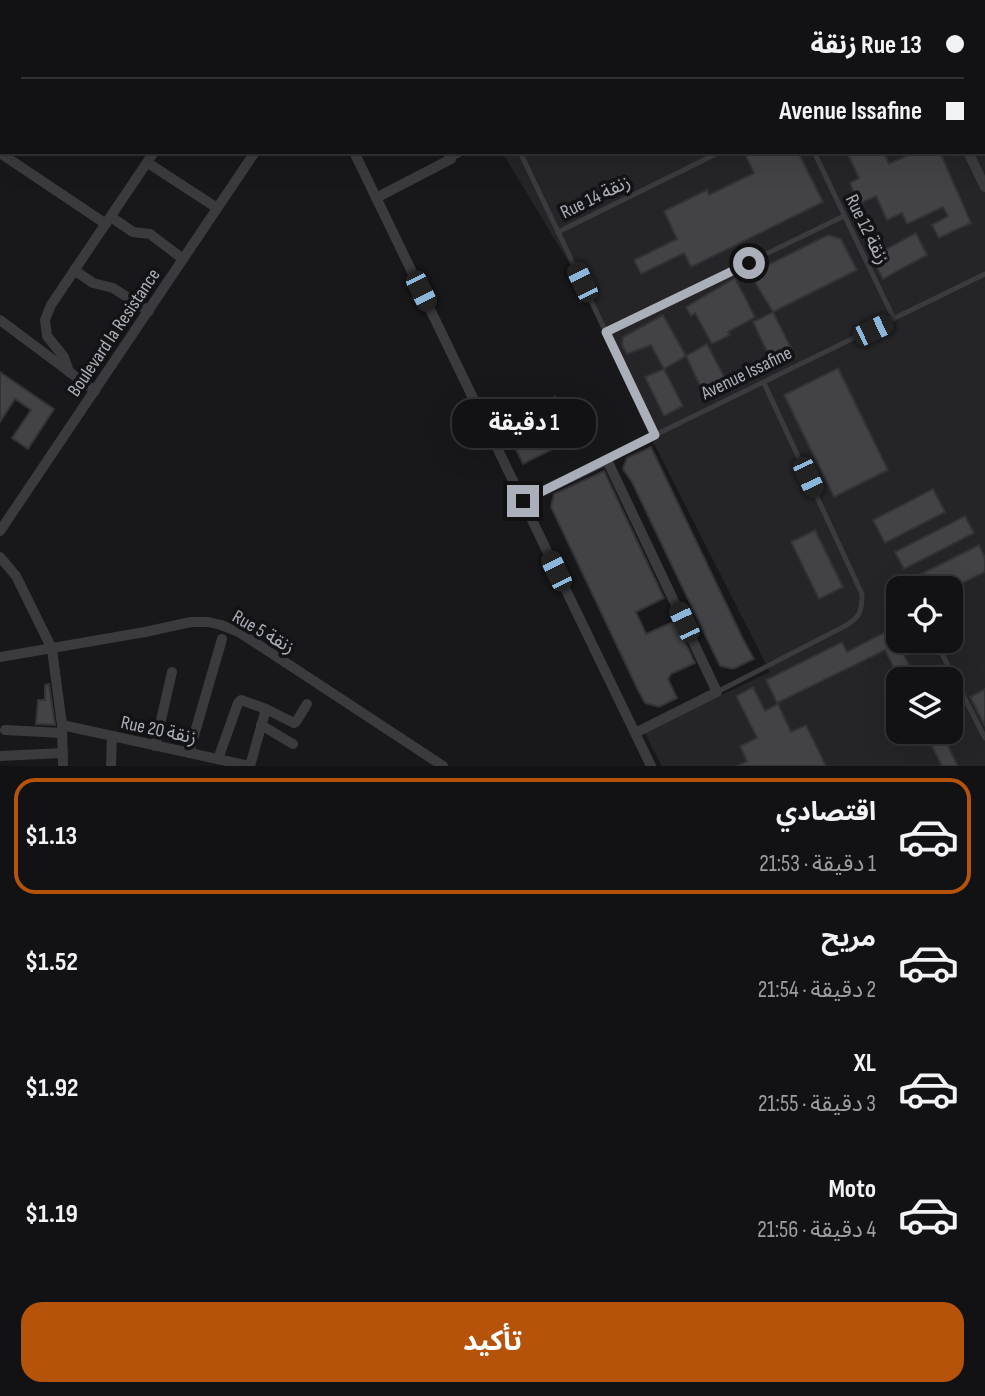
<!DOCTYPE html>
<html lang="ar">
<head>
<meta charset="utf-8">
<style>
  :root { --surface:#121214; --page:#1f2022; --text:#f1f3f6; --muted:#9c9ea0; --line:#313234; --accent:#b45309 }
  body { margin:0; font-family:"Sofia Sans Condensed","Noto Sans Arabic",sans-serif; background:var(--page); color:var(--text); direction:rtl; height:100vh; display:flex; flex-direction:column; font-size:26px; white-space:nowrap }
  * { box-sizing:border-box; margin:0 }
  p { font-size:23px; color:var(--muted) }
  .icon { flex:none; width:38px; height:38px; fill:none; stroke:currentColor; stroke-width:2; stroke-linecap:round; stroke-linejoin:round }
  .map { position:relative; height:766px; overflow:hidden; direction:ltr }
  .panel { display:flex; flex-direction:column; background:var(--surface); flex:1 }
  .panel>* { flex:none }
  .banner { position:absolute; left:0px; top:0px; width:985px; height:154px; box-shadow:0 7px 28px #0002,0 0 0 2px var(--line); direction:rtl; display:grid; align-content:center; height:154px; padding:0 21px; background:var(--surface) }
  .controls { position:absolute; left:886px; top:576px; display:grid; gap:14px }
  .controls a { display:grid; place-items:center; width:77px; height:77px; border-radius:14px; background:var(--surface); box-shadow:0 7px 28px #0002,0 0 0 2px var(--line); font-size:35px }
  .end { position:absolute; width:32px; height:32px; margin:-16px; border:9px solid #abafb9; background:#111; box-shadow:0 0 0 4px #111 }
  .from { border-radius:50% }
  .bubble { position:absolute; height:49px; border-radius:21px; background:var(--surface); box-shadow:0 7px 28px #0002,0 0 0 2px var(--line); font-size:23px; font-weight:700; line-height:49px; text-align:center; direction:rtl }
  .car { position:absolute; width:21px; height:42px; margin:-21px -10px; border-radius:9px; box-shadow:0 0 5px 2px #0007; background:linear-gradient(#222 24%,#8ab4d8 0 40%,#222 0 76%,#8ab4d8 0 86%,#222 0) }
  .banner b { display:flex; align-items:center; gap:24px; height:66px; font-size:26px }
  .banner b+b { border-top:2px solid var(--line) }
  .banner i { width:18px; height:18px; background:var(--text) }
  ul { padding:12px 0 0; list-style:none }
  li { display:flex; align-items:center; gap:21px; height:116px; margin:0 14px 10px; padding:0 7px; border:4px solid transparent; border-radius:21px }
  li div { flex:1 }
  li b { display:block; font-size:26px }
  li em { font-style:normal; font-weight:700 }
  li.selected { border-color:var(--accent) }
  li>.icon { width:63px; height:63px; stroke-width:1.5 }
  .action { display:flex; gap:14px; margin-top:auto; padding:14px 21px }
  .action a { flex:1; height:80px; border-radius:21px; background:var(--accent); color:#fff; font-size:28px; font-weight:700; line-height:80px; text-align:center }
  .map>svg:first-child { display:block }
  .built { fill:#252427; fill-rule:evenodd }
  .building { fill:#434347; stroke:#333236; stroke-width:2 }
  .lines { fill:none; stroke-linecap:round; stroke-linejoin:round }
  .service { stroke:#3a3a3f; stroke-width:5 }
  .minor { stroke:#3a3a3f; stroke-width:10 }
  .route { stroke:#abafb9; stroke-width:9 }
  .labels { text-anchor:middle; stroke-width:7; stroke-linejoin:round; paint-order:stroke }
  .street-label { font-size:19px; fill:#abafb9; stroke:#131315 }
</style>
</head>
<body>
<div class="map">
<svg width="985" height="766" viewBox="0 0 985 766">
  <rect width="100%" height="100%" fill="#18181a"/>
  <path class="built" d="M423 0H985V766H662L644 732 770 672 646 428 580 281 502 152H984V2H424ZM898 588H950V640H898ZM898 679H950V732H898Z"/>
  <g class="building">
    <path d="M744 152H798L823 202 691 267 684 253 641 274 634 260 677 239 664 211 707 190 709 195 754 173Z"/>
    <path d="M847 152H884L889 164 914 152H940L971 223 939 238 932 225 948 216 943 207 907 224 902 213 887 220 876 196 859 204 850 183 859 178Z"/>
    <path d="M916 233 927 255 883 279 871 257Z"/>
    <path d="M828 235 841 239 857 270 773 312 750 274Z"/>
    <path d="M735 278 755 317 728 332 730 335 712 344 695 313 691 316 686 307Z"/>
    <path d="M773 312 792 350 771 360 753 322Z"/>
    <path d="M663 315 686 356 664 369 651 345 627 354 622 345 623 337Z"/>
    <path d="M707 344 728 384 705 396 686 356Z"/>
    <path d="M838 368 888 470 834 497 784 395Z"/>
    <path d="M664 369 683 406 664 416 645 377Z"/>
    <path d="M0 372 54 409 28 449 12 438 31 410 15 399 0 422Z"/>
    <path d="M555 397 575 438 523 464 503 423Z"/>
    <path d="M651 447 743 639 754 659 733 669 720 666 632 482 623 469 627 458Z"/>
    <path d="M604 471 664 598 636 612 646 634 675 621 695 663 671 674 668 679 677 698 659 707 645 703 638 690 551 507 554 494Z"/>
    <path d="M933 489 945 512 885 543 873 520Z"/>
    <path d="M965 516 974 533 904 569 895 552Z"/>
    <path d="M815 530 843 587 819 599 791 542Z"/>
    <path d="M979 545 985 558V572L952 588H912L909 580Z"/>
    <path d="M891 629 916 679H899L885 650 777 703 766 680 842 642 847 652Z"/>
    <path d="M49 684 55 725 36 724 38 700H45V685Z"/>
    <path d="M753 687 765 711 778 704 791 732 806 725 826 766H737L747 761 740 746 757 738 736 696Z"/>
    <path d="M985 689V726L970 697Z"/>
    <path d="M925 732H941L958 766H942Z"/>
  </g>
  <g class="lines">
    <g class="service">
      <path d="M777 2 780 0"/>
      <path d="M520 152 655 435"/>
      <path d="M814 152 894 319"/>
      <path d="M452 158 465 152"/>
      <path d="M558 232 720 152"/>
      <path d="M606 332 844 216"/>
      <path d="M607 460 655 435 985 274"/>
      <path d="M902 580 907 588"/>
      <path d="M935 640 985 738"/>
      <path d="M717 692 845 626C860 617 862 612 862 594L764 383"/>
    </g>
    <g class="minor">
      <path d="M67 0 69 2"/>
      <path d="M143 0 146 2"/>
      <path d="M272 0 275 2"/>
      <path d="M379 0 380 2"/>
      <path d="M894 0 895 2"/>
      <path d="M119 2 120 0"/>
      <path d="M191 2 192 0"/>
      <path d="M356 2 357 0"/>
      <path d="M0 29 2 31"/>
      <path d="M0 109 2 106"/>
      <path d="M354 152 651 766"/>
      <path d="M968 152 985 187"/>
      <path d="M0 153 106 224"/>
      <path d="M148 163 217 208"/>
      <path d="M376 198 451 159 448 152"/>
      <path d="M111 217 133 232 150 234 183 259"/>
      <path d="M74 270 93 283 113 288 149 311"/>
      <path d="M0 320 95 391"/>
      <path d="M69 372 64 357 47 336 45 320 51 305 154 152"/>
      <path d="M522 501 607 460 717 692 635 733"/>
      <path d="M0 531 255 152"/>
      <path d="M0 557 16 576 52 649 62 725 63 766"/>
      <path d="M0 657 145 632 191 622H208L221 625 239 632 443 766"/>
      <path d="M62 725 249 766"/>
      <path d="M261 725 293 744"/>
      <path d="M5 730 62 733"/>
      <path d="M155 746 172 672"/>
      <path d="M189 753 222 639"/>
      <path d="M0 756 63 753"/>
      <path d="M218 759 238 703 241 700 266 709 294 723 296 722 307 704"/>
      <path d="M111 766 112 736"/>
      <path d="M250 766 266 709"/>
    </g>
  </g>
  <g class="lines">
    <path class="route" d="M523 501 655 435 606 332 749 263"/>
  </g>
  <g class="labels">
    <g class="street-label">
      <text transform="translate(595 196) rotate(-26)" y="7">Rue 14 زنقة</text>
      <text transform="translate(868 229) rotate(64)" y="7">Rue 12 زنقة</text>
      <text transform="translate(113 332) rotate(-56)" y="7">Boulevard la Resistance</text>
      <text transform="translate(746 372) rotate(-26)" y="7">Avenue Issafine</text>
      <text transform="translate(264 631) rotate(30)" y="7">Rue 5 زنقة</text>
      <text transform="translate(159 729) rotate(12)" y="7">Rue 20 زنقة</text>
    </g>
  </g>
</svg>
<div class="controls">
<a><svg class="icon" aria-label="locate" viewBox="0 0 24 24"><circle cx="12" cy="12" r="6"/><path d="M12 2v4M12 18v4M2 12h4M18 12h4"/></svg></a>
<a><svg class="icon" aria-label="layers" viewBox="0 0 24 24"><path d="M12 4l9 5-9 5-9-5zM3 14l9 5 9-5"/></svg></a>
</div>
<i class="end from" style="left:749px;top:263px"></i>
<i class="end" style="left:523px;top:501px"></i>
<div class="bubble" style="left:452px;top:399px;width:144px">1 دقيقة</div>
<i class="car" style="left:582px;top:282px;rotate:334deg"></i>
<i class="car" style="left:421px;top:291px;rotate:154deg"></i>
<i class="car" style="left:873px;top:330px;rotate:64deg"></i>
<i class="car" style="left:808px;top:477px;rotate:155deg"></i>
<i class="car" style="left:556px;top:571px;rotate:334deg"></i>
<i class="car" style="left:684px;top:622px;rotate:335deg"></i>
<div class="banner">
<b><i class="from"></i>Rue 13 زنقة</b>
<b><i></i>Avenue Issafine</b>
</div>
</div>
<section class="panel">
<ul>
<li class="selected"><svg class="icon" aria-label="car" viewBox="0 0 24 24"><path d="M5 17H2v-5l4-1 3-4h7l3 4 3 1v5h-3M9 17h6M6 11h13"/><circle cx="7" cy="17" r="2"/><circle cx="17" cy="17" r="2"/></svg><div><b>اقتصادي</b><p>1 دقيقة · 21:53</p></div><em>$1.13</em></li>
<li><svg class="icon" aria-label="car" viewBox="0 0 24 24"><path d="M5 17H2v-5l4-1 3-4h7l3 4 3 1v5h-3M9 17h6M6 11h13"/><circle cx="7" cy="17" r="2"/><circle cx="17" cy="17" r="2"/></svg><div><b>مريح</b><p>2 دقيقة · 21:54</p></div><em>$1.52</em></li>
<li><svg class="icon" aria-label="car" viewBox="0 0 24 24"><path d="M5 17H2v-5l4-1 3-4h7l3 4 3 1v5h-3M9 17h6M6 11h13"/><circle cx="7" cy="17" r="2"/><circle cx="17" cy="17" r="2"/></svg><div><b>XL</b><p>3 دقيقة · 21:55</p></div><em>$1.92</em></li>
<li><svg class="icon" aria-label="car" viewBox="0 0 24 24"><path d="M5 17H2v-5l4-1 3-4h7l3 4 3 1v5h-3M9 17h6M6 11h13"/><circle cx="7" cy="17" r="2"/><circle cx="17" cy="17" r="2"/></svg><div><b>Moto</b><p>4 دقيقة · 21:56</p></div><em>$1.19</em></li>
</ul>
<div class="action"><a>تأكيد</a></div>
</section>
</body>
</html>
